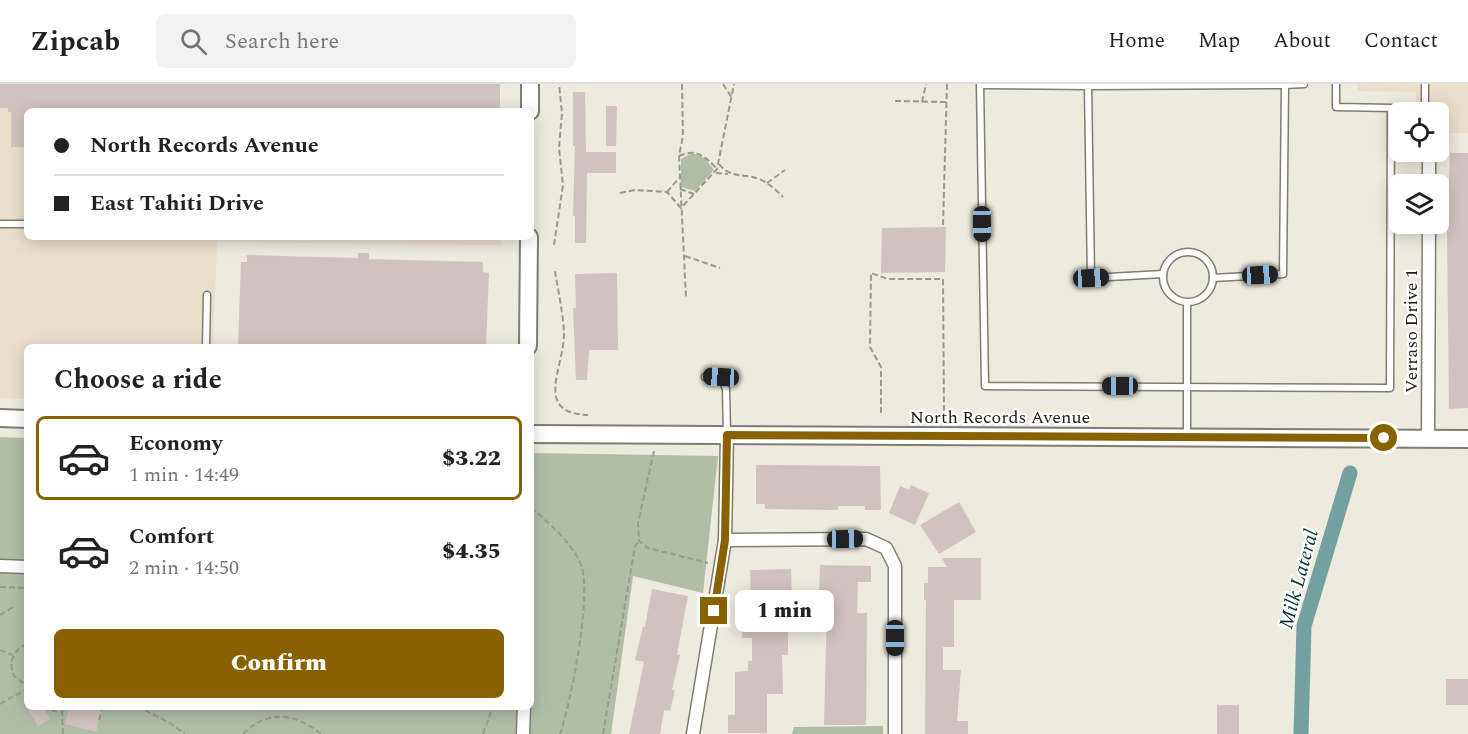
<!DOCTYPE html>
<html lang="en">
<head>
<meta charset="utf-8">
<style>
  :root { --surface:#fff; --page:#f2f2f2; --text:#222; --muted:#767676; --line:#e0e0e0; --accent:#886200 }
  body { margin:0; font-family:Spectral,serif; background:var(--page); color:var(--text); height:100vh; display:flex; flex-direction:column; font-size:22px; white-space:nowrap }
  * { box-sizing:border-box; margin:0 }
  p { font-size:20px; color:var(--muted) }
  .icon { flex:none; width:33px; height:33px; fill:none; stroke:currentColor; stroke-width:2; stroke-linecap:round; stroke-linejoin:round }
  .map { position:relative; flex:1; overflow:hidden }
  .panel { position:absolute; left:24px; top:260px; width:510px; height:366px; display:flex; flex-direction:column; background:var(--surface); border-radius:9px; box-shadow:0 3px 15px #0003 }
  .panel>* { flex:none }
  .top-card { position:absolute; left:24px; top:24px; width:510px; height:132px; border-radius:9px; box-shadow:0 3px 15px #0003; display:grid; align-content:center; height:132px; padding:0 30px; background:var(--surface) }
  .tools { position:absolute; left:1389px; top:18px; display:grid; gap:12px }
  .tools a { display:grid; place-items:center; width:60px; height:60px; border-radius:9px; background:var(--surface); box-shadow:0 3px 15px #0003; font-size:30px }
  .end { position:absolute; width:27px; height:27px; margin:-14px; border:8px solid #886200; background:#fff; box-shadow:0 0 0 3px #fff }
  .from { border-radius:50% }
  .bubble { position:absolute; height:42px; border-radius:9px; background:var(--surface); box-shadow:0 3px 15px #0003; font-size:20px; font-weight:800; line-height:42px; text-align:center }
  .car { position:absolute; width:18px; height:36px; margin:-18px -9px; border-radius:8px; box-shadow:0 0 4px 2px #0007; background:linear-gradient(#222 24%,#8ab4d8 0 40%,#222 0 76%,#8ab4d8 0 86%,#222 0) }
  .top-card b { display:flex; align-items:center; gap:21px; height:57px; font-size:22px }
  .top-card b+b { border-top:2px solid var(--line) }
  .top-card i { width:15px; height:15px; background:var(--text) }
  ul { padding:0; list-style:none }
  li { display:flex; align-items:center; gap:18px; height:84px; margin:0 12px 9px; padding:0 18px; border:3px solid transparent; border-radius:9px }
  li div { flex:1 }
  li b { display:block; font-size:22px }
  li em { font-style:normal; font-weight:800 }
  li.on { border-color:var(--accent) }
  li>.icon { width:54px; height:54px; stroke-width:1.5 }
  h2 { padding:0 30px; font-size:27px; line-height:72px }
  .action { display:flex; gap:12px; margin-top:auto; padding:12px 30px }
  .action a { flex:1; height:69px; border-radius:9px; background:var(--accent); color:#fff; font-size:24px; font-weight:800; line-height:69px; text-align:center }
  header { display:flex; align-items:center; gap:36px; box-sizing:border-box; height:84px; padding:0 30px; background:var(--surface); border-bottom:2px solid var(--line) }
  header strong { font-size:28px }
  nav { display:flex; gap:33px; margin-inline-start:auto; font-size:21px }
  .search { width:420px; height:54px; background:var(--page); display:flex; align-items:center; gap:15px; box-sizing:border-box; padding:0 21px; border-radius:9px; color:var(--muted); font-size:22px }
  .map>svg:first-child { display:block }
  .commercial { fill:#e9dfca }
  .green { fill:#b0bda7 }
  .lines { fill:none; stroke-linecap:round; stroke-linejoin:round }
  .canal { stroke:#74a0a0; stroke-width:15 }
  .building { fill:#d0c2c0 }
  .lane-casing { stroke:#807c72; stroke-width:9 }
  .street-casing { stroke:#807c72; stroke-width:15 }
  .secondary-casing { stroke:#807c72; stroke-width:20 }
  .path { stroke:#9a988f; stroke-width:2; stroke-dasharray:6 3; stroke-linecap:butt }
  .lane { stroke:#fff; stroke-width:6 }
  .street { stroke:#fff; stroke-width:12 }
  .secondary { stroke:#fff; stroke-width:16 }
  .route { stroke:#886200; stroke-width:8 }
  .labels { text-anchor:middle; stroke-width:4.5; stroke-linejoin:round; paint-order:stroke }
  .street-label { font-size:18px; fill:#1d1c18; stroke:#fff }
  .water-label { font-size:20px; font-style:italic; fill:#023030; stroke:#fff }
</style>
</head>
<body>
<header>
<strong>Zipcab</strong>
<div class="search"><svg class="icon" aria-label="search" viewBox="0 0 24 24"><circle cx="10" cy="10" r="6"/><path d="M15 15l6 6"/></svg>Search here</div>
<nav><a>Home</a><a>Map</a><a>About</a><a>Contact</a></nav>
</header>
<div class="map">
<svg width="1468" height="650" viewBox="0 0 1468 650">
  <rect width="100%" height="100%" fill="#edeade"/>
  <g class="commercial">
    <path d="M0 0 27 27V153H501V161L217 158 213 262H27V315L0 314Z"/>
    <path d="M1357 0H1468V49H1439L1438 28H1416V8L1357 7Z"/>
  </g>
  <g class="green">
    <path d="M692 69 705 74 714 86 695 107 681 103V75Z"/>
    <path d="M0 353 27 354V622H531V369L718 372 703 509 633 492 611 650H0Z"/>
    <path d="M883 642V650H792L794 643Z"/>
  </g>
  <g class="lines">
    <path class="canal" d="M1301 650 1304 542 1350 389"/>
  </g>
  <g class="building">
    <path d="M0 0H500V27H27V58L24 63H11V28H8V24H0Z"/>
    <path d="M573 8H585L586 68H616V89H587L586 159H575V132H573L575 62H573Z"/>
    <path d="M606 22H617L616 62H606Z"/>
    <path d="M1450 69H1468V324L1449 325 1447 146Z"/>
    <path d="M946 143 945 188 881 189 882 144Z"/>
    <path d="M358 169H369V175L483 178V188L489 189 486 262H238L241 178H247V171L358 174Z"/>
    <path d="M617 189 618 266H589L587 296H576L573 224H576L575 190Z"/>
    <path d="M756 381 880 382 881 426H865V422H838V426L765 425V420H756Z"/>
    <path d="M911 401 929 409 915 441 889 429 900 402 909 406Z"/>
    <path d="M959 418 976 448 939 470 920 441Z"/>
    <path d="M942 474H981V516H954V563H943V586H961L957 637H968V650H925L926 516H924V499H928V483H947Z"/>
    <path d="M820 481 871 482V498H858L857 529H867L866 641H824L827 523H819Z"/>
    <path d="M791 485 792 517 751 518 750 486Z"/>
    <path d="M652 505 688 512 677 570 680 571 672 606H675L670 627 664 626 660 650H629L644 578 635 576 643 543H645Z"/>
    <path d="M742 539H788V571H782L783 610H767V649H728V631H735V588L748 587V577H752V554H742Z"/>
    <rect x="1446" y="595" width="22" height="26"/>
    <rect x="1217" y="621" width="22" height="29"/>
    <path d="M26 622H42L50 635 38 642Z"/>
    <path d="M70 622H85L102 627 96 648 65 640Z"/>
  </g>
  <g class="lines">
    <g class="lane-casing">
      <g id="lane">
        <path d="M980 0 985 302 1390 304 1391 24 1336 23V0"/>
        <path d="M1425 0V19"/>
        <path d="M981 1 1088 2"/>
        <path d="M1285 1 1304 0"/>
        <path d="M0 140H27"/>
        <circle cx="1188" cy="193" r="25"/>
        <path d="M1163 190 1091 194 1088 2 1285 1 1283 190 1213 194"/>
        <path d="M1187 219V353"/>
        <path d="M206 262 207 211"/>
        <path d="M705 293H721L726 305 727 350"/>
      </g>
    </g>
    <g class="street-casing">
      <g id="street">
        <path d="M1429 100V68"/>
        <path d="M1428 355 1429 140"/>
        <path d="M725 456 866 455 886 464 895 482V650"/>
        <path d="M0 482 27 483"/>
        <path d="M523 650 524 622"/>
        <path d="M693 650 725 456 727 351"/>
      </g>
    </g>
    <g class="secondary-casing">
      <g id="secondary">
        <path d="M530 27V0"/>
        <path d="M528 262 529 153"/>
        <path d="M0 334 27 335"/>
        <path d="M531 350 1468 355"/>
      </g>
    </g>
    <g class="path">
      <path d="M682 0 683 52 679 72 686 214"/>
      <path d="M723 0 732 14"/>
      <path d="M895 17 946 18"/>
      <path d="M922 18 926 0"/>
      <path d="M679 72C696 64 705 72 717 85"/>
      <path d="M719 80C731 95 743 89 759 95 769 99 776 106 783 113"/>
      <path d="M716 89 728 90"/>
      <path d="M767 99 785 86"/>
      <path d="M680 105 694 110"/>
      <path d="M667 108 679 94"/>
      <path d="M620 109 635 106 667 108 681 124 717 85 734 0"/>
      <path d="M943 141 947 0"/>
      <path d="M554 161 563 101 559 64 562 29 559 0"/>
      <path d="M685 172 720 184"/>
      <path d="M555 187C558 207 563 228 564 248 565 283 532 329 588 331"/>
      <path d="M881 329V283L870 263 871 189 888 195H943L944 330"/>
      <path d="M654 367 638 439 639 457 648 464 708 479"/>
      <path d="M531 424C548 438 576 462 582 484 591 516 571 618 560 650"/>
      <path d="M0 503 27 504"/>
      <path d="M0 531 13 523"/>
      <path d="M27 560C13 566 8 578 14 592L27 602"/>
      <path d="M0 566 13 571"/>
      <path d="M0 620 27 605"/>
      <path d="M45 622 47 626 62 628"/>
      <path d="M137 622 170 639 185 650"/>
      <path d="M99 636 103 622"/>
      <path d="M63 650 62 628 65 622"/>
      <path d="M243 650C268 625 294 629 321 650"/>
      <path d="M483 650 493 622"/>
      <path d="M603 650 635 462 639 457"/>
    </g>
    <use href="#lane" class="lane"/>
    <use href="#street" class="street"/>
    <use href="#secondary" class="secondary"/>
  </g>
  <g class="lines">
    <path class="route" d="M714 527 725 456 727 351 1384 354"/>
  </g>
  <g class="labels">
    <g class="street-label">
      <text transform="translate(1411 247) rotate(-90)" y="6">Verraso Drive 1</text>
      <text x="1000" y="339">North Records Avenue</text>
    </g>
    <g class="water-label">
      <text transform="translate(1298 495) rotate(-75)" y="7">Milk Lateral</text>
    </g>
  </g>
</svg>
<div class="tools">
<a><svg class="icon" aria-label="locate" viewBox="0 0 24 24"><circle cx="12" cy="12" r="6"/><path d="M12 2v4M12 18v4M2 12h4M18 12h4"/></svg></a>
<a><svg class="icon" aria-label="layers" viewBox="0 0 24 24"><path d="M12 4l9 5-9 5-9-5zM3 14l9 5 9-5"/></svg></a>
</div>
<i class="end from" style="left:1384px;top:354px"></i>
<i class="end" style="left:714px;top:527px"></i>
<div class="bubble" style="left:735px;top:506px;width:99px">1 min</div>
<i class="car" style="left:982px;top:140px;rotate:179deg"></i>
<i class="car" style="left:1260px;top:191px;rotate:87deg"></i>
<i class="car" style="left:1091px;top:194px;rotate:87deg"></i>
<i class="car" style="left:721px;top:293px;rotate:273deg"></i>
<i class="car" style="left:1120px;top:302px;rotate:270deg"></i>
<i class="car" style="left:845px;top:455px;rotate:89deg"></i>
<i class="car" style="left:895px;top:554px;rotate:180deg"></i>
<div class="top-card">
<b><i class="from"></i>North Records Avenue</b>
<b><i></i>East Tahiti Drive</b>
</div>
<section class="panel">
<h2>Choose a ride</h2>
<ul>
<li class="on"><svg class="icon" aria-label="car" viewBox="0 0 24 24"><path d="M5 17H2v-5l4-1 3-4h7l3 4 3 1v5h-3M9 17h6M6 11h13"/><circle cx="7" cy="17" r="2"/><circle cx="17" cy="17" r="2"/></svg><div><b>Economy</b><p>1 min · 14:49</p></div><em>$3.22</em></li>
<li><svg class="icon" aria-label="car" viewBox="0 0 24 24"><path d="M5 17H2v-5l4-1 3-4h7l3 4 3 1v5h-3M9 17h6M6 11h13"/><circle cx="7" cy="17" r="2"/><circle cx="17" cy="17" r="2"/></svg><div><b>Comfort</b><p>2 min · 14:50</p></div><em>$4.35</em></li>
</ul>
<div class="action"><a>Confirm</a></div>
</section>
</div>
</body>
</html>
